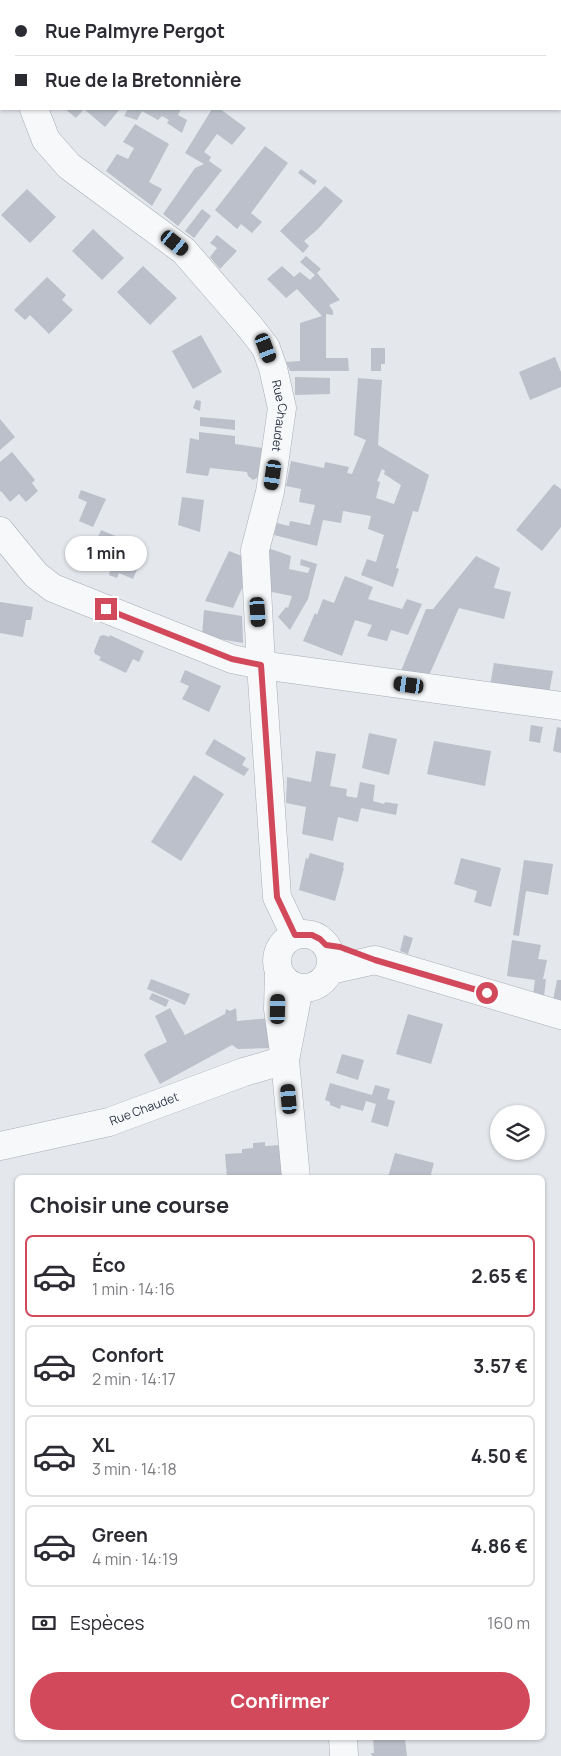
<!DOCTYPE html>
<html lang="fr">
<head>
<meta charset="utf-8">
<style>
  :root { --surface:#fff; --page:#f7f7f7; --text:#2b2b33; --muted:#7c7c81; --line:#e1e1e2; --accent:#d1495b }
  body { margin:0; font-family:Manrope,sans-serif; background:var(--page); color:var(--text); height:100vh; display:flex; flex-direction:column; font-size:19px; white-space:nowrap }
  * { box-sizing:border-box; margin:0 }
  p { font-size:16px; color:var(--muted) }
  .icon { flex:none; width:28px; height:28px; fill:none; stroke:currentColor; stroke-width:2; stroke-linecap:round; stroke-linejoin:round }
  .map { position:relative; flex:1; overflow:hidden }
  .details { position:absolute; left:15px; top:1175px; width:530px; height:565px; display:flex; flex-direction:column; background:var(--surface); border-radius:8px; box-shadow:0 1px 4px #0004 }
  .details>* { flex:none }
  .hud { position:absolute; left:0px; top:0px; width:561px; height:110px; box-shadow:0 1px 4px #0004; display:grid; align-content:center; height:110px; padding:0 15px; background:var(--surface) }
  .buttons { position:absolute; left:490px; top:1105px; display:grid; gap:10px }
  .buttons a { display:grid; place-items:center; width:55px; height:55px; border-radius:50%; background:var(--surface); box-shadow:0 1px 4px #0004; font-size:25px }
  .end { position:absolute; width:22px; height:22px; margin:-11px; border:6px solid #d1495b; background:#fff; box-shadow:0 0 0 2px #fff }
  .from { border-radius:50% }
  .bubble { position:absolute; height:35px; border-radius:18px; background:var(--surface); box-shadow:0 1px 4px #0004; font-size:16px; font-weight:700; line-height:35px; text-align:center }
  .car { position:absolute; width:15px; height:30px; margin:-15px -8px; border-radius:6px; box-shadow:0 0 4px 1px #0007; background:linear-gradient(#222 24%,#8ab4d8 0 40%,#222 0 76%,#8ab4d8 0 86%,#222 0) }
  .hud b { display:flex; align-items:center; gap:18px; height:48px; font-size:19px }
  .hud b+b { border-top:1px solid var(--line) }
  .hud i { width:12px; height:12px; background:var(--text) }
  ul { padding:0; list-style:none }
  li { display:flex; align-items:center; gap:15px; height:82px; margin:0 10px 8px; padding:0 5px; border:2px solid var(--line); border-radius:8px }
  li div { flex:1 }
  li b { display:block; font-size:19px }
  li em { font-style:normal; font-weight:700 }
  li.selected { border-color:var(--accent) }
  li>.icon { width:45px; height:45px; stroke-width:1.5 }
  h2 { padding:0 15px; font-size:22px; line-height:60px }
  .pay { display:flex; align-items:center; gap:12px; height:55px; padding:0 15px; font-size:19px }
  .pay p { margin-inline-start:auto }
  .primary-button { display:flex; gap:10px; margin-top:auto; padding:10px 15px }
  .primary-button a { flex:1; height:58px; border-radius:30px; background:var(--accent); color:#fff; font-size:20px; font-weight:700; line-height:58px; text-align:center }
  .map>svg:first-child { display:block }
  .built { fill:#d2d6de }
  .building { fill:#bbc0ca; fill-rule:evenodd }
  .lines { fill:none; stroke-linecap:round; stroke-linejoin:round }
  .minor-casing { stroke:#a9aeb7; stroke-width:29 }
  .path { stroke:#c2c5cb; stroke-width:3; stroke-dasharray:4 4; stroke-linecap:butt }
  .minor { stroke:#f7f8fa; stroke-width:28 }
  .rail { stroke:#7d8696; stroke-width:4; stroke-dasharray:2.5 5; stroke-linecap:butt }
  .route { stroke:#d1495b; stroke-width:6 }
  .labels { text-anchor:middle; stroke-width:5; stroke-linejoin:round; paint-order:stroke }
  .street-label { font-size:12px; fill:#2b3445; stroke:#f4f6f9 }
</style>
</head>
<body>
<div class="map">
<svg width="561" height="1756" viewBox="0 0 561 1756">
  <rect width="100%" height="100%" fill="#e4e7ec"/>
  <path class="built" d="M0 0H53L1 1 0 44Z"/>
  <g class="building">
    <path d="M65 109H84L76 118Z"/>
    <path d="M84 109H120L105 127Z"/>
    <path d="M128 109H181L178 115 187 120 182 133 167 123 169 120 162 116 158 120 142 111 137 120 124 116Z"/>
    <path d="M212 109H220L246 128 232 145 217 134 204 152 211 157 209 161 222 170 178 226 163 214 195 168 204 164 185 153Z"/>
    <path d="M135 124 169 144 149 182 162 189 152 206 106 171 117 154 128 159 134 148 123 142Z"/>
    <path d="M265 146 288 163 251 213 262 222 252 233 241 224 237 229 215 210Z"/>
    <path d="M301 169 317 181 314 185 298 173Z"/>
    <path d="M325 186 343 201 318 229 304 241 309 246 303 253 280 231Z"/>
    <path d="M27 189 56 217 30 243 1 215Z"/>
    <path d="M202 209 211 216 194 238 185 231Z"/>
    <path d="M93 229 124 258 102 280 72 251Z"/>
    <path d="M217 235 237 251 220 269 210 257 217 248 210 243Z"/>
    <path d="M306 256 321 269 317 273 340 300 329 305 333 311V315L326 314V358H348L349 371H290L286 362 300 361V323L322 316 297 289 286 298 267 279 282 266 294 277 300 272 310 280 315 275 300 262Z"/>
    <path d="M143 266 177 298 150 325 117 292Z"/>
    <path d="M47 277 66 295 62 300 73 310 49 334 30 315 25 320 14 310Z"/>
    <path d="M201 335 222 372 193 389 172 351Z"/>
    <path d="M371 348H385V364H381V371H371Z"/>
    <path d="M555 357 561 372V387L530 400 519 372Z"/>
    <path d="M295 377 330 378V394L295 395Z"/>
    <path d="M358 378 382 380 378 445 429 475 418 512 413 511 396 568 399 569 393 587 361 575 367 559 376 562 384 535 368 529 371 516 343 511 341 523 323 520 317 546 274 535 277 523 289 526 290 521 310 525 315 505 299 502 301 489 286 486 291 461 324 468 325 462 349 467 347 473 352 474 366 440 354 435ZM382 469 385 471 384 474 401 485 394 504 376 498 380 482 377 481Z"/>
    <path d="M196 400 201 401 200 411 193 408Z"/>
    <path d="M200 417 235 420V430L200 426Z"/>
    <path d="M0 419 15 437 0 450Z"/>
    <path d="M199 432 235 436V444L263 448 260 476 253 480 248 476 247 472 210 468 208 476 186 473 190 438 199 440Z"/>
    <path d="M12 452 35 480 32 483 38 491 26 502 19 494 10 502 1 491 0 492V462Z"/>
    <path d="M554 484 561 489V527L542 551 516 530Z"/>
    <path d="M81 490 106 499 93 527 79 521 87 502 78 498Z"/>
    <path d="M182 497 204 500 200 532 178 525Z"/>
    <path d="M101 530 132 543 131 547 144 553 133 579 119 573 117 578 109 575 110 571 88 561Z"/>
    <path d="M268 548 291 556 289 569 308 573 310 568 300 565 301 559 317 564 308 599 290 630 278 617 286 607 288 608 292 596 267 591Z"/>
    <path d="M229 551 242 556 243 586 233 608 205 601Z"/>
    <path d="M476 556 500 568 494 588 511 592 504 619 459 608 426 682 401 671 426 609H433Z"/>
    <path d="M345 576 373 587 368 599 402 609 407 599 422 604 408 635 391 630 387 641 367 636 372 625 355 620 342 656 303 641 315 613 317 615 323 599 334 603Z"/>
    <path d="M0 602 33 607 31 620H26L23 637 0 633Z"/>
    <path d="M204 610 242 616 243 643 202 636Z"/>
    <path d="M104 635 109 637 110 635 114 637 144 651 139 662 133 659 126 673 99 660 101 657 95 654 94 651 100 636Z"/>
    <path d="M494 663 553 671 548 699 489 691Z"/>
    <path d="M185 670 221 686 209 712 182 699 189 686 180 682Z"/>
    <path d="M531 725 543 727 540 743 529 741Z"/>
    <path d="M557 727 561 728V753L553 751Z"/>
    <path d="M369 733 397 739 389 775 362 768Z"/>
    <path d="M214 739 246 758 242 765 249 769 244 776 205 754Z"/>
    <path d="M434 741 491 751 485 786 427 774Z"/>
    <path d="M316 751 336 754 330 786 347 789 346 796 357 798 360 782 375 785 373 801 384 804 385 802 398 804 396 815 361 808 358 822 338 817 333 841 302 834 306 807 286 803 287 777 311 782Z"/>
    <path d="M194 775 224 794 181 861 151 842Z"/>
    <path d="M310 853 344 863 343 868H344L335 901 299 890 306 858 308 859Z"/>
    <path d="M461 858 501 868 491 907 474 902 477 891 454 884Z"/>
    <path d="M524 860 553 864 548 895 526 891 519 936 513 935Z"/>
    <path d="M404 935 413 938 408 954 400 951Z"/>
    <path d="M512 940 541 945 538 959 547 960 543 979H546L544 997 533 994 535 980 507 976Z"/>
    <path d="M151 979 190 994 185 1005 147 989Z"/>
    <path d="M557 980H561V1003L553 1000Z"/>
    <path d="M152 993 169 1000 166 1007 149 999Z"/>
    <path d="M170 1008 185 1035 225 1014 226 1009 230 1011 236 1008 237 1021 270 1018 272 1048 238 1049 232 1045 160 1084 144 1055 148 1051 167 1042 155 1016Z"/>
    <path d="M408 1014 443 1024 431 1064 396 1054Z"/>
    <path d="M342 1054 364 1060 358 1080 336 1073Z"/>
    <path d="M330 1083 372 1095 375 1085 390 1089 387 1099 395 1101 388 1127 371 1122 376 1104 366 1101 363 1111 341 1105 340 1109 330 1105V1102L325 1100Z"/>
    <path d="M265 1142V1146L281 1145 283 1178H227L225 1154 242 1153V1149L253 1148V1143Z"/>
    <path d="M395 1153 434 1163 430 1178 388 1177Z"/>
    <path d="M373 1738H405L407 1756H372L371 1753H374Z"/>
  </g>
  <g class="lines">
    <g class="minor-casing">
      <g id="minor">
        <path d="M86 1 89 0"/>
        <path id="s1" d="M34 109 46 140 69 166 184 251 250 327 266 348 273 368 282 408 270 492 255 550 261 665 277 897 295 935"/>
        <path d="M0 531 36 575 53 588 232 659 261 665 561 706"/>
        <circle cx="304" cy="961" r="27"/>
        <path d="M330 970 375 960 561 1015"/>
        <path d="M279 972 278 1009 285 1060 296 1178"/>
        <path id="s2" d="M0 1146 109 1122 244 1072 285 1060 299 988"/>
        <path d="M343 1738 344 1756"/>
      </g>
    </g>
    <path class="path" d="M0 73 1 72"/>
    <use href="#minor" class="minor"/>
    <g class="rail">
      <path d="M25 1 26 0"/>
      <path d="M0 2 3 0"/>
      <path d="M0 19 1 18"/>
    </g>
  </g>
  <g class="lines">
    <path class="route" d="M106 609 232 659 261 665 277 897 295 935H312L320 939 326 945 340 947 375 960 487 993"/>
  </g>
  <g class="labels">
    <g class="street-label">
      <text dy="4" stroke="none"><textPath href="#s1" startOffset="408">Rue Chaudet</textPath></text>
      <text dy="4" stroke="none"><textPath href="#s2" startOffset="149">Rue Chaudet</textPath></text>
    </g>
  </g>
</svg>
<div class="buttons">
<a><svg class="icon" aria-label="layers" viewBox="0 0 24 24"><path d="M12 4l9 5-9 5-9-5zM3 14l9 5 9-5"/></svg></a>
</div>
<i class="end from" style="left:487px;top:993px"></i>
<i class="end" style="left:106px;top:609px"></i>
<div class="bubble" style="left:65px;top:536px;width:82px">1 min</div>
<i class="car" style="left:175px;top:243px;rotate:129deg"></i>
<i class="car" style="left:266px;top:348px;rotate:159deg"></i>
<i class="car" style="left:273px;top:475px;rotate:188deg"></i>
<i class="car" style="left:258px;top:612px;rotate:176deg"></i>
<i class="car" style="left:409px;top:685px;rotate:278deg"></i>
<i class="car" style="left:278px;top:1009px;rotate:1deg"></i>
<i class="car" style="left:289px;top:1099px;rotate:355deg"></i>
<div class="hud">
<b><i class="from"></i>Rue Palmyre Pergot</b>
<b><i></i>Rue de la Bretonnière</b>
</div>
<section class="details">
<h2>Choisir une course</h2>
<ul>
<li class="selected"><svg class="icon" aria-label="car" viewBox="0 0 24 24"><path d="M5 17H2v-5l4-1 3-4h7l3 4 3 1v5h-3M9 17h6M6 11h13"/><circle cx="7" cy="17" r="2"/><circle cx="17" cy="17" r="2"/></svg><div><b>Éco</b><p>1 min · 14:16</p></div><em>2.65 €</em></li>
<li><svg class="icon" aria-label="car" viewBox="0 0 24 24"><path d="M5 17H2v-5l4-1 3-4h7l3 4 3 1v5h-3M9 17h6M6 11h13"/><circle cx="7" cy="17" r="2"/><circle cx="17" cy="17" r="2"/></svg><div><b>Confort</b><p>2 min · 14:17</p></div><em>3.57 €</em></li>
<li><svg class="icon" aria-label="car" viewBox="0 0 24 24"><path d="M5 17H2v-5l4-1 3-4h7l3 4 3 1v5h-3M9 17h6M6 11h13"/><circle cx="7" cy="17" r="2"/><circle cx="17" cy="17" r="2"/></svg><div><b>XL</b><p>3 min · 14:18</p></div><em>4.50 €</em></li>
<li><svg class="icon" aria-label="car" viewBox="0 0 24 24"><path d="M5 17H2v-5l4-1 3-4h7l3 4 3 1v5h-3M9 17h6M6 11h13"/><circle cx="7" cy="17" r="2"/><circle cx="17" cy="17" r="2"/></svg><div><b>Green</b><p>4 min · 14:19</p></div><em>4.86 €</em></li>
</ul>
<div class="pay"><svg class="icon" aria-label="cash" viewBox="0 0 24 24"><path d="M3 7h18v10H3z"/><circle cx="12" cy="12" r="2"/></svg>Espèces<p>160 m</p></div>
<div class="primary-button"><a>Confirmer</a></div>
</section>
</div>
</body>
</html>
